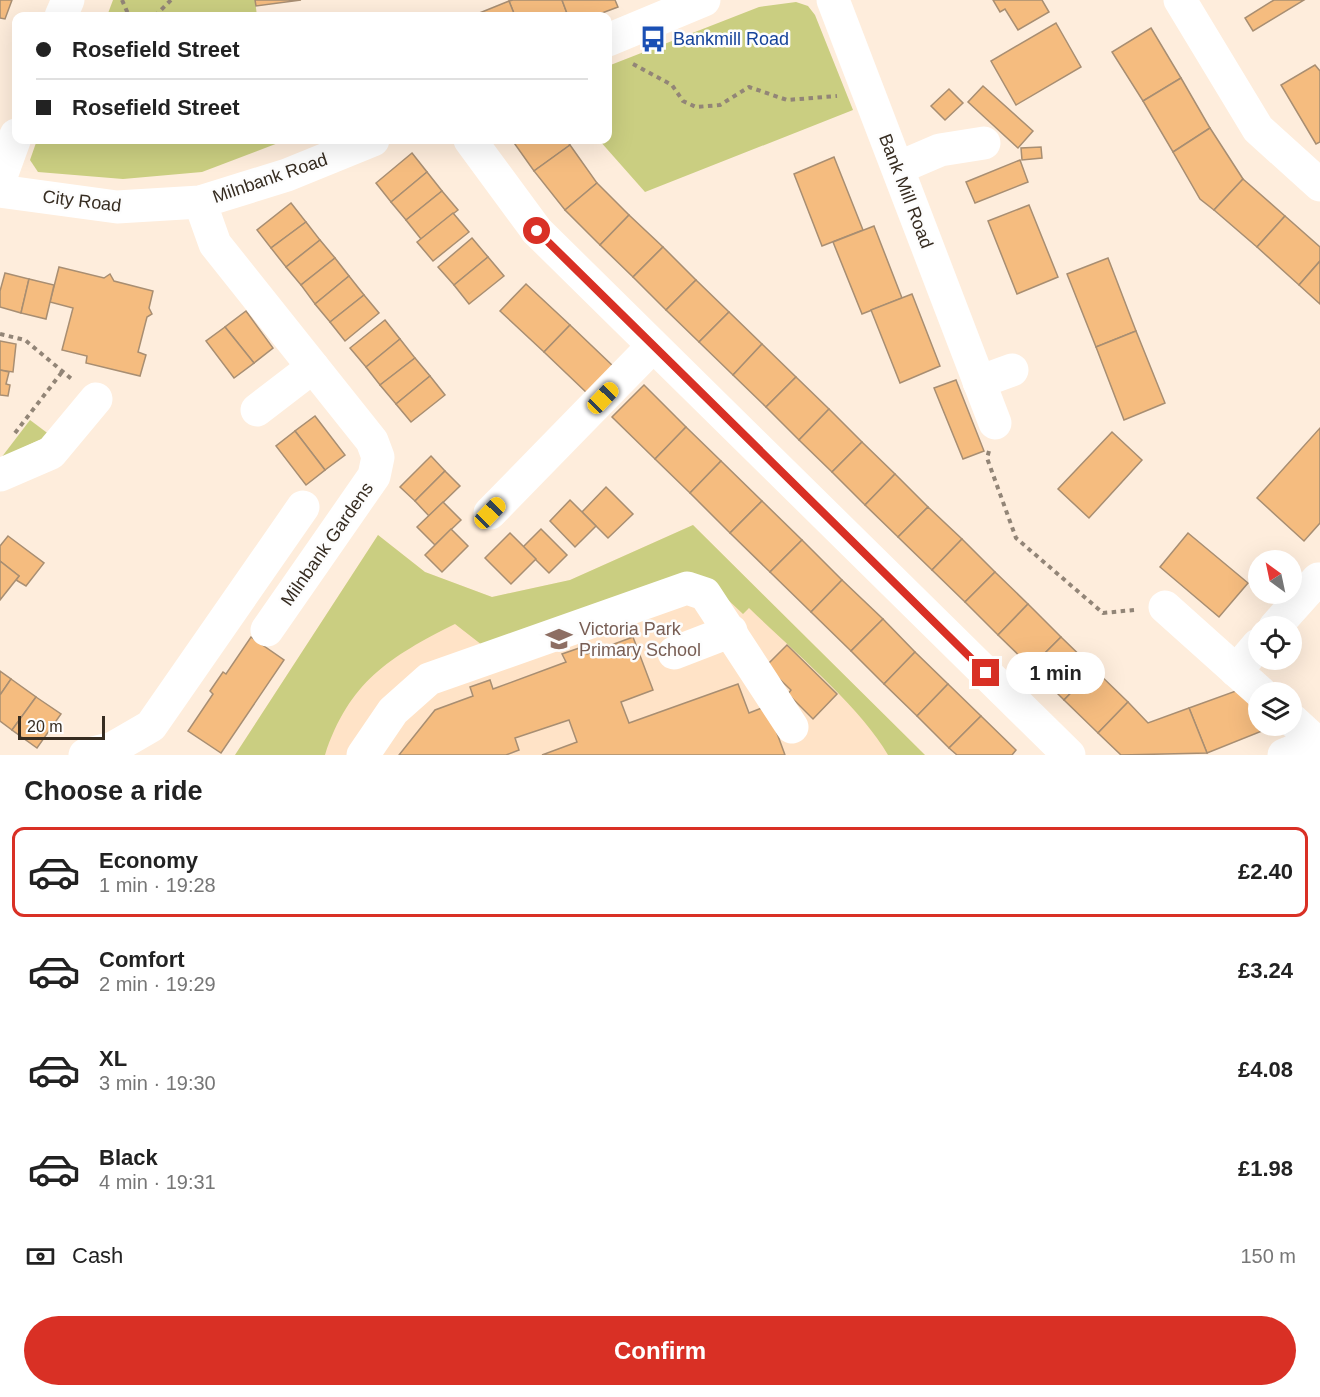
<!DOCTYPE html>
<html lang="en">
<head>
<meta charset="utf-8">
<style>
  :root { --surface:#fff; --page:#f2f2f2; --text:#222; --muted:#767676; --line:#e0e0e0; --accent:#d93025 }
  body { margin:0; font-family:Arial,sans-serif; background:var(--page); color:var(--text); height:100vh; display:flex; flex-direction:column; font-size:22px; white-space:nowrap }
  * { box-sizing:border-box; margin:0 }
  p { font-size:20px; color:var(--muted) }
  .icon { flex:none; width:33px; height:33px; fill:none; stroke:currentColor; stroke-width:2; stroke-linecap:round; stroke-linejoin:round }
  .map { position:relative; height:755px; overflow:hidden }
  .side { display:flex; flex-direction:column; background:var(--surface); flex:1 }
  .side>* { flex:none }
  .top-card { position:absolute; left:12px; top:12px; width:600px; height:132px; border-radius:12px; box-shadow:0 6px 24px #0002; display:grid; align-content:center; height:132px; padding:0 24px; background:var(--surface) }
  .needle { width:39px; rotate:327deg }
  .controls { position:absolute; left:1248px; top:550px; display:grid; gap:12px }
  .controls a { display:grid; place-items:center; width:54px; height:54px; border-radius:50%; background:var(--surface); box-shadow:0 6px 24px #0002; font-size:30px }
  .scale { position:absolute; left:18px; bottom:15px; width:87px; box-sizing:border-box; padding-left:6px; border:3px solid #362c21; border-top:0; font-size:16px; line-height:21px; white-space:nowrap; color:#362c21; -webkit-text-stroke:4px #fdfdfd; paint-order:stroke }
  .end { position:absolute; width:27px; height:27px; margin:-14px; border:8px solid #d93025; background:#fff; box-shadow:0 0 0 3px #fff }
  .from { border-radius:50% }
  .bubble { position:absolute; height:42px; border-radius:21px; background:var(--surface); box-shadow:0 6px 24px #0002; font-size:20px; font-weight:600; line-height:42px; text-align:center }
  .car { position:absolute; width:18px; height:36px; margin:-18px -9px; border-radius:8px; box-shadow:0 0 4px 2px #0007; background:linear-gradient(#f5c518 24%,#345 0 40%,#f5c518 0 76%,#345 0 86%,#f5c518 0) }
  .top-card b { display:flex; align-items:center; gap:21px; height:57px; font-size:22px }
  .top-card b+b { border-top:2px solid var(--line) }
  .top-card i { width:15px; height:15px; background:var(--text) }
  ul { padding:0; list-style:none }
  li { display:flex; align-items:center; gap:18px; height:90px; margin:0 12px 9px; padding:0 12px; border:3px solid transparent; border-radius:12px }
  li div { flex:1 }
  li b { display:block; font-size:22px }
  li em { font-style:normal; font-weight:600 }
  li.active { border-color:var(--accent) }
  li>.icon { width:54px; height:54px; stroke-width:1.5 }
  h2 { padding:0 24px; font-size:27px; line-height:72px }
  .pay { display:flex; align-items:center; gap:15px; height:66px; padding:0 24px; font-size:22px }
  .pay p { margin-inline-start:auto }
  .primary-button { display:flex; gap:12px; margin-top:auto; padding:12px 24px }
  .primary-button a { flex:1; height:69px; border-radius:36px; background:var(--accent); color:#fff; font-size:24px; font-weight:600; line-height:69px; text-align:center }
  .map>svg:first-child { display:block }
  .built { fill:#ffe3c7 }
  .green { fill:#cace81 }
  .building { fill:#f5bc7f; stroke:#a88e72; stroke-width:1.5 }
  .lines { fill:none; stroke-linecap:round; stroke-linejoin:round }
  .path { stroke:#928577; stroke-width:4; stroke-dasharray:4.5 4.5; stroke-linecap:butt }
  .minor { stroke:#fff; stroke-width:33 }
  .route { stroke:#d93025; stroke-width:8 }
  .labels { text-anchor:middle; stroke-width:5; stroke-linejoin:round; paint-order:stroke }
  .transit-label { font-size:18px; fill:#164399; stroke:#fdfdfd; text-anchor:start }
  .street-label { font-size:18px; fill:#362c21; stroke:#fdfdfd }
  .education-label { font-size:18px; fill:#785e54; stroke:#fdfdfd; text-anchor:start }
</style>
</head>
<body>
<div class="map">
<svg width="1320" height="755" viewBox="0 0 1320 755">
  <rect width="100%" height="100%" fill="#feeddc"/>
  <path class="built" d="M693 525 925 755H235L378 535 425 572 492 597 570 580Z"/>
  <g class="green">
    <path d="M113 0H255L257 16H107Z"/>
    <path d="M796 2 808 6 815 15 853 110 645 192 599 140H608V66L759 7Z"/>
    <path d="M37 140H286L202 172 123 179 38 172 30 160Z"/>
    <path d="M30 420 50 435 1 458Z"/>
    <path d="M693 525 925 755H888C861 707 790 648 749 608L743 614 710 583 482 645 455 624C389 657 349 682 325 755H235L378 535 425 572 492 597 570 580Z"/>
  </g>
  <g class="building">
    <path d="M0 0H12L5 19 0 18Z"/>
    <path d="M255 0H301L256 6Z"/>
    <path d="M513 0H562L568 16H515L509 1Z"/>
    <path d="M562 0H615L618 7 594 16H568Z"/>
    <path d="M993 0H1042L1049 12 1018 30 1005 9 1000 12Z"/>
    <path d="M1274 0H1304L1253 31 1245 18Z"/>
    <path d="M509 1 515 16H472Z"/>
    <path d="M1056 23 1081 67 1016 105 991 61Z"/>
    <path d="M1151 28 1181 78 1143 101 1112 52Z"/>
    <path d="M1315 65 1320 71V142L1316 144 1281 85Z"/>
    <path d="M1181 78 1210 128 1173 152 1143 101Z"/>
    <path d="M983 86 1033 131 1018 148 968 102Z"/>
    <path d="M949 89 963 103 945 120 931 106Z"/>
    <path d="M1210 128 1243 179 1214 210 1200 199 1173 152Z"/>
    <path d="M512 140H566L570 145 534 171Z"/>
    <path d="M570 145 597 183 565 210 534 171Z"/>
    <path d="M1041 147 1042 158 1022 160 1021 148Z"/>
    <path d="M412 153 427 172 391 202 376 183Z"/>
    <path d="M834 157 863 230 822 246 794 174Z"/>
    <path d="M1020 160 1028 182 975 203 966 182Z"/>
    <path d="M427 172 442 191 406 220 391 202Z"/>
    <path d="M1243 179 1285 216 1257 247 1214 210Z"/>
    <path d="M597 183 629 215 600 245 565 210Z"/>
    <path d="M442 191 458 210 421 239 406 220Z"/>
    <path d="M291 203 306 222 271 248 257 230Z"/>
    <path d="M1029 205 1058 277 1017 294 988 221Z"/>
    <path d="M453 213 469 232 433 261 417 242Z"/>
    <path d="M629 215 663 247 633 277 600 245Z"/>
    <path d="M1285 216 1320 247V261L1299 285 1257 247Z"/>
    <path d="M306 222 320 240 286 267 271 248Z"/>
    <path d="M874 226 902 298 862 314 833 242Z"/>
    <path d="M472 238 488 257 454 285 438 267Z"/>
    <path d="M320 240 335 258 301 285 286 267Z"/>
    <path d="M663 247 696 280 666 310 633 277Z"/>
    <path d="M488 257 504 276 469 304 454 285Z"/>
    <path d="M335 258 349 276 315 304 301 285Z"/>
    <path d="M1108 258 1136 331 1096 347 1067 274Z"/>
    <path d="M1320 261V304L1299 285Z"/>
    <path d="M59 267 104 278 110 274 114 281 153 291 149 308 152 314 147 317 138 352 146 355 140 376 86 363 87 356 62 350 73 308 50 302Z"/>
    <path d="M5 273 29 279 21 313 0 307V291Z"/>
    <path d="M349 276 364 295 330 322 315 304Z"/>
    <path d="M29 279 54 285 46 319 21 313Z"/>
    <path d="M696 280 729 312 699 342 666 310Z"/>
    <path d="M526 284 570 325 544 352 500 311Z"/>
    <path d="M912 294 940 366 900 383 871 310Z"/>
    <path d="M364 295 379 313 345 341 330 322Z"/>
    <path d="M246 311 273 348 254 363 225 327Z"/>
    <path d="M729 312 762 344 733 375 699 342Z"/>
    <path d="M385 320 400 339 366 367 350 348Z"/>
    <path d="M570 325 614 367 588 394 544 352Z"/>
    <path d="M225 327 254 363 234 378 206 341Z"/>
    <path d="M1136 331 1165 403 1124 420 1096 347Z"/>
    <path d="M400 339 415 358 380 385 366 367Z"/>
    <path d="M0 341 16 344 13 372 0 370Z"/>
    <path d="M762 344 796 377 766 407 733 375Z"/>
    <path d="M415 358 430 376 396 404 380 385Z"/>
    <path d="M0 370 9 372 6 384 10 385 8 396 0 395Z"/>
    <path d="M430 376 445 395 411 422 396 404Z"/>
    <path d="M796 377 829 409 799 440 766 407Z"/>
    <path d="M956 380 984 451 963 459 934 388Z"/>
    <path d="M644 385 686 427 655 459 612 417Z"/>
    <path d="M829 409 862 442 832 472 799 440Z"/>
    <path d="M315 416 345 455 325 470 295 431Z"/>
    <path d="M686 427 721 461 690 493 655 459Z"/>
    <path d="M1320 428V523L1304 541 1257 498Z"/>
    <path d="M295 431 325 470 306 485 276 446Z"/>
    <path d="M1112 432 1142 460 1089 518 1058 489Z"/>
    <path d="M862 442 895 474 865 505 832 472Z"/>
    <path d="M431 456 445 471 415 501 400 487Z"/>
    <path d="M721 461 762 501 730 533 690 493Z"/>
    <path d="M445 471 460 486 429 516 415 501Z"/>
    <path d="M895 474 928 507 898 537 865 505Z"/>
    <path d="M606 487 633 514 608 538 582 512Z"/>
    <path d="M570 500 596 526 575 547 550 521Z"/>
    <path d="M762 501 802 540 770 572 730 533Z"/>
    <path d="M443 502 461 520 435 545 417 527Z"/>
    <path d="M928 507 962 539 932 570 898 537Z"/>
    <path d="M451 529 468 546 442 572 425 555Z"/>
    <path d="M541 529 567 555 549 573 523 547Z"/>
    <path d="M510 533 536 559 511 584 485 558Z"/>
    <path d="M1188 533 1248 583 1219 617 1160 567Z"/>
    <path d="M8 536 44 563 26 586 16 580 19 576 0 561V546Z"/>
    <path d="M962 539 995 572 965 602 932 570Z"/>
    <path d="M802 540 842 580 811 612 770 572Z"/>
    <path d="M0 561 19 576 0 600Z"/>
    <path d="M995 572 1028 604 998 635 965 602Z"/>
    <path d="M842 580 883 619 851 651 811 612Z"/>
    <path d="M1028 604 1061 637 1031 667 998 635Z"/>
    <path d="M883 619 915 652 884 684 851 651Z"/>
    <path d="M251 637 284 660 221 753 188 731 213 694 210 691 223 672 226 674Z"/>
    <path d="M633 637 653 690 621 702 629 723 738 684 749 713 767 706 785 755H542L577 742 569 720 515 738 519 750 506 755H399L435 710 473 696 470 687 490 680 493 689 566 662 562 654 585 646 587 654Z"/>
    <path d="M1061 637 1094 669 1064 700 1031 667Z"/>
    <path d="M787 645 837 694 813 719 788 694 791 690 766 666Z"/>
    <path d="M915 652 948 684 917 716 884 684Z"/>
    <path d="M1094 669 1128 702 1098 733 1064 700Z"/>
    <path d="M0 671 11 679 0 695Z"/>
    <path d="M11 679 36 697 12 730 0 721V695Z"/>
    <path d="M948 684 981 716 949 748 917 716Z"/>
    <path d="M1244 688 1258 703V726L1272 727 1207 753 1189 708Z"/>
    <path d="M36 697 61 714 37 748 12 730Z"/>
    <path d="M1128 702 1148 723 1189 708 1207 753 1121 755 1098 733Z"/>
    <path d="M981 716 1016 750 1012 755H957L949 748Z"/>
  </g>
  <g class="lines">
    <g class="path">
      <path d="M122 0 129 16"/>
      <path d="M155 16 171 0"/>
      <path d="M633 64 672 85 683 101 696 107 720 105 749 87 787 100 837 96"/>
      <path d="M0 334 25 340 74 381"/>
      <path d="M15 433 62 372"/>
      <path d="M989 451 987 458 1016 538 1103 613 1134 610"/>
    </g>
    <g class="minor">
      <path d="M833 0 995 423"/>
      <path d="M1180 0 1258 129 1320 185"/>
      <path d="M61 16 68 0"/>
      <path d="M608 40 704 0"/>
      <path d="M470 140 537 231 1069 755"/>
      <path d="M898 168 940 150 984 143"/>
      <path d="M0 179 16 135"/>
      <path d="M0 191 117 207 200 202 287 175 373 140"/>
      <path d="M200 202 215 244 372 441 378 457 374 476 267 630"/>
      <path d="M979 382 1012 370"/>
      <path d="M257 410 313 367"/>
      <path d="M0 475 51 453 96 399"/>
      <path d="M490 513 652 347"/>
      <path d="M1165 607 1261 693"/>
      <path d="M1275 627 1318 579"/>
      <path d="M674 653 731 631"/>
      <path d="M1236 671 1258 645"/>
      <path d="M1292 720 1316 742"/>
      <path d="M85 755 113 748 151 726 303 507"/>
      <path d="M363 755 393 711 429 679 687 588 705 594 792 727"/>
      <path d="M1284 755 1320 741"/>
    </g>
  </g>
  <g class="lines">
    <path class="route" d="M537 231 986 673"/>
  </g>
  <defs>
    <g id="bus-bare" transform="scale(2.07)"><path d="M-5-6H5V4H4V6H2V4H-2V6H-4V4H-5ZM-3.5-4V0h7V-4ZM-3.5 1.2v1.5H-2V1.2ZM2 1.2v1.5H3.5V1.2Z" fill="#1a4fb4" stroke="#fdfdfd" stroke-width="2.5" paint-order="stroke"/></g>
    <g id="school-bare" transform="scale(2.07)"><path d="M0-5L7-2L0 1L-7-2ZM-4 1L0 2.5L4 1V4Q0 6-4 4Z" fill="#8d6e63" stroke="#fdfdfd" stroke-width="2.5" paint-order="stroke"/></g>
  </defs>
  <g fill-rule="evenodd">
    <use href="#bus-bare" x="653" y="39"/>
    <use href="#school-bare" x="559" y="639"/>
  </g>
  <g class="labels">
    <g class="transit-label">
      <text x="673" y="45">Bankmill Road</text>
    </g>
    <g class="street-label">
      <text transform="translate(270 178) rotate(-19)" y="6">Milnbank Road</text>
      <text transform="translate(906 191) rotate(69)" y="6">Bank Mill Road</text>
      <text transform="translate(82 201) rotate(7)" y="6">City Road</text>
      <text transform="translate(327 544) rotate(-55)" y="6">Milnbank Gardens</text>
    </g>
    <g class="education-label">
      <text x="579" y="635">Victoria Park<tspan x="579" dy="21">Primary School</tspan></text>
    </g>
  </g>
</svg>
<div class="controls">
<a><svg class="needle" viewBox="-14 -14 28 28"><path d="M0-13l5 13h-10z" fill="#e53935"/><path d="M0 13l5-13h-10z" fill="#767676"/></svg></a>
<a><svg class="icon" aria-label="locate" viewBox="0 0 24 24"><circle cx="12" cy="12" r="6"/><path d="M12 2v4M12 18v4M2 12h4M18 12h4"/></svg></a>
<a><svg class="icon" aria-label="layers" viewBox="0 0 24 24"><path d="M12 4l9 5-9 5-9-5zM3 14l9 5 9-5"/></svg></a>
</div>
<div class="scale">20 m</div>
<i class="end from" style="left:537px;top:231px"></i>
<i class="end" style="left:986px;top:673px"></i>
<div class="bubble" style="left:1006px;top:652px;width:99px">1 min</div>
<i class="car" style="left:603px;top:398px;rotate:44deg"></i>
<i class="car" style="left:490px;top:513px;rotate:44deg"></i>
<div class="top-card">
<b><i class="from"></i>Rosefield Street</b>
<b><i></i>Rosefield Street</b>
</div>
</div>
<section class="side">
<h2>Choose a ride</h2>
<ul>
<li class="active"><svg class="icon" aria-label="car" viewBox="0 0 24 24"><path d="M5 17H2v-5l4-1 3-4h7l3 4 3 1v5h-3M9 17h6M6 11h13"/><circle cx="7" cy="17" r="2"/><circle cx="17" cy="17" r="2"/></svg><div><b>Economy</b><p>1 min · 19:28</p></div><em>£2.40</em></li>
<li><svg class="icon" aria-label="car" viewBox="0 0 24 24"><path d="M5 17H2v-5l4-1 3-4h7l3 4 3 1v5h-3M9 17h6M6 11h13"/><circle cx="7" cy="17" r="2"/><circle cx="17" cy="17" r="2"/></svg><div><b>Comfort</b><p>2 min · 19:29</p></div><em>£3.24</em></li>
<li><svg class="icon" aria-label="car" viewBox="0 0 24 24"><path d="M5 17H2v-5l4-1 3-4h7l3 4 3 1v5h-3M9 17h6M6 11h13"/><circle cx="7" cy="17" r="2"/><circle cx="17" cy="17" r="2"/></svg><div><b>XL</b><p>3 min · 19:30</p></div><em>£4.08</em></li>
<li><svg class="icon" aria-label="car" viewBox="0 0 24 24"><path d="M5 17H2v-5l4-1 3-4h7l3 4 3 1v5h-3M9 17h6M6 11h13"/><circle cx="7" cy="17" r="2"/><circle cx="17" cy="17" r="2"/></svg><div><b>Black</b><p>4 min · 19:31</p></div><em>£1.98</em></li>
</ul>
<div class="pay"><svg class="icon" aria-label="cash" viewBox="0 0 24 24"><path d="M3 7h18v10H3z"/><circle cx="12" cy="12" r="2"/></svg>Cash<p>150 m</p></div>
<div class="primary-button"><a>Confirm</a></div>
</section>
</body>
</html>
